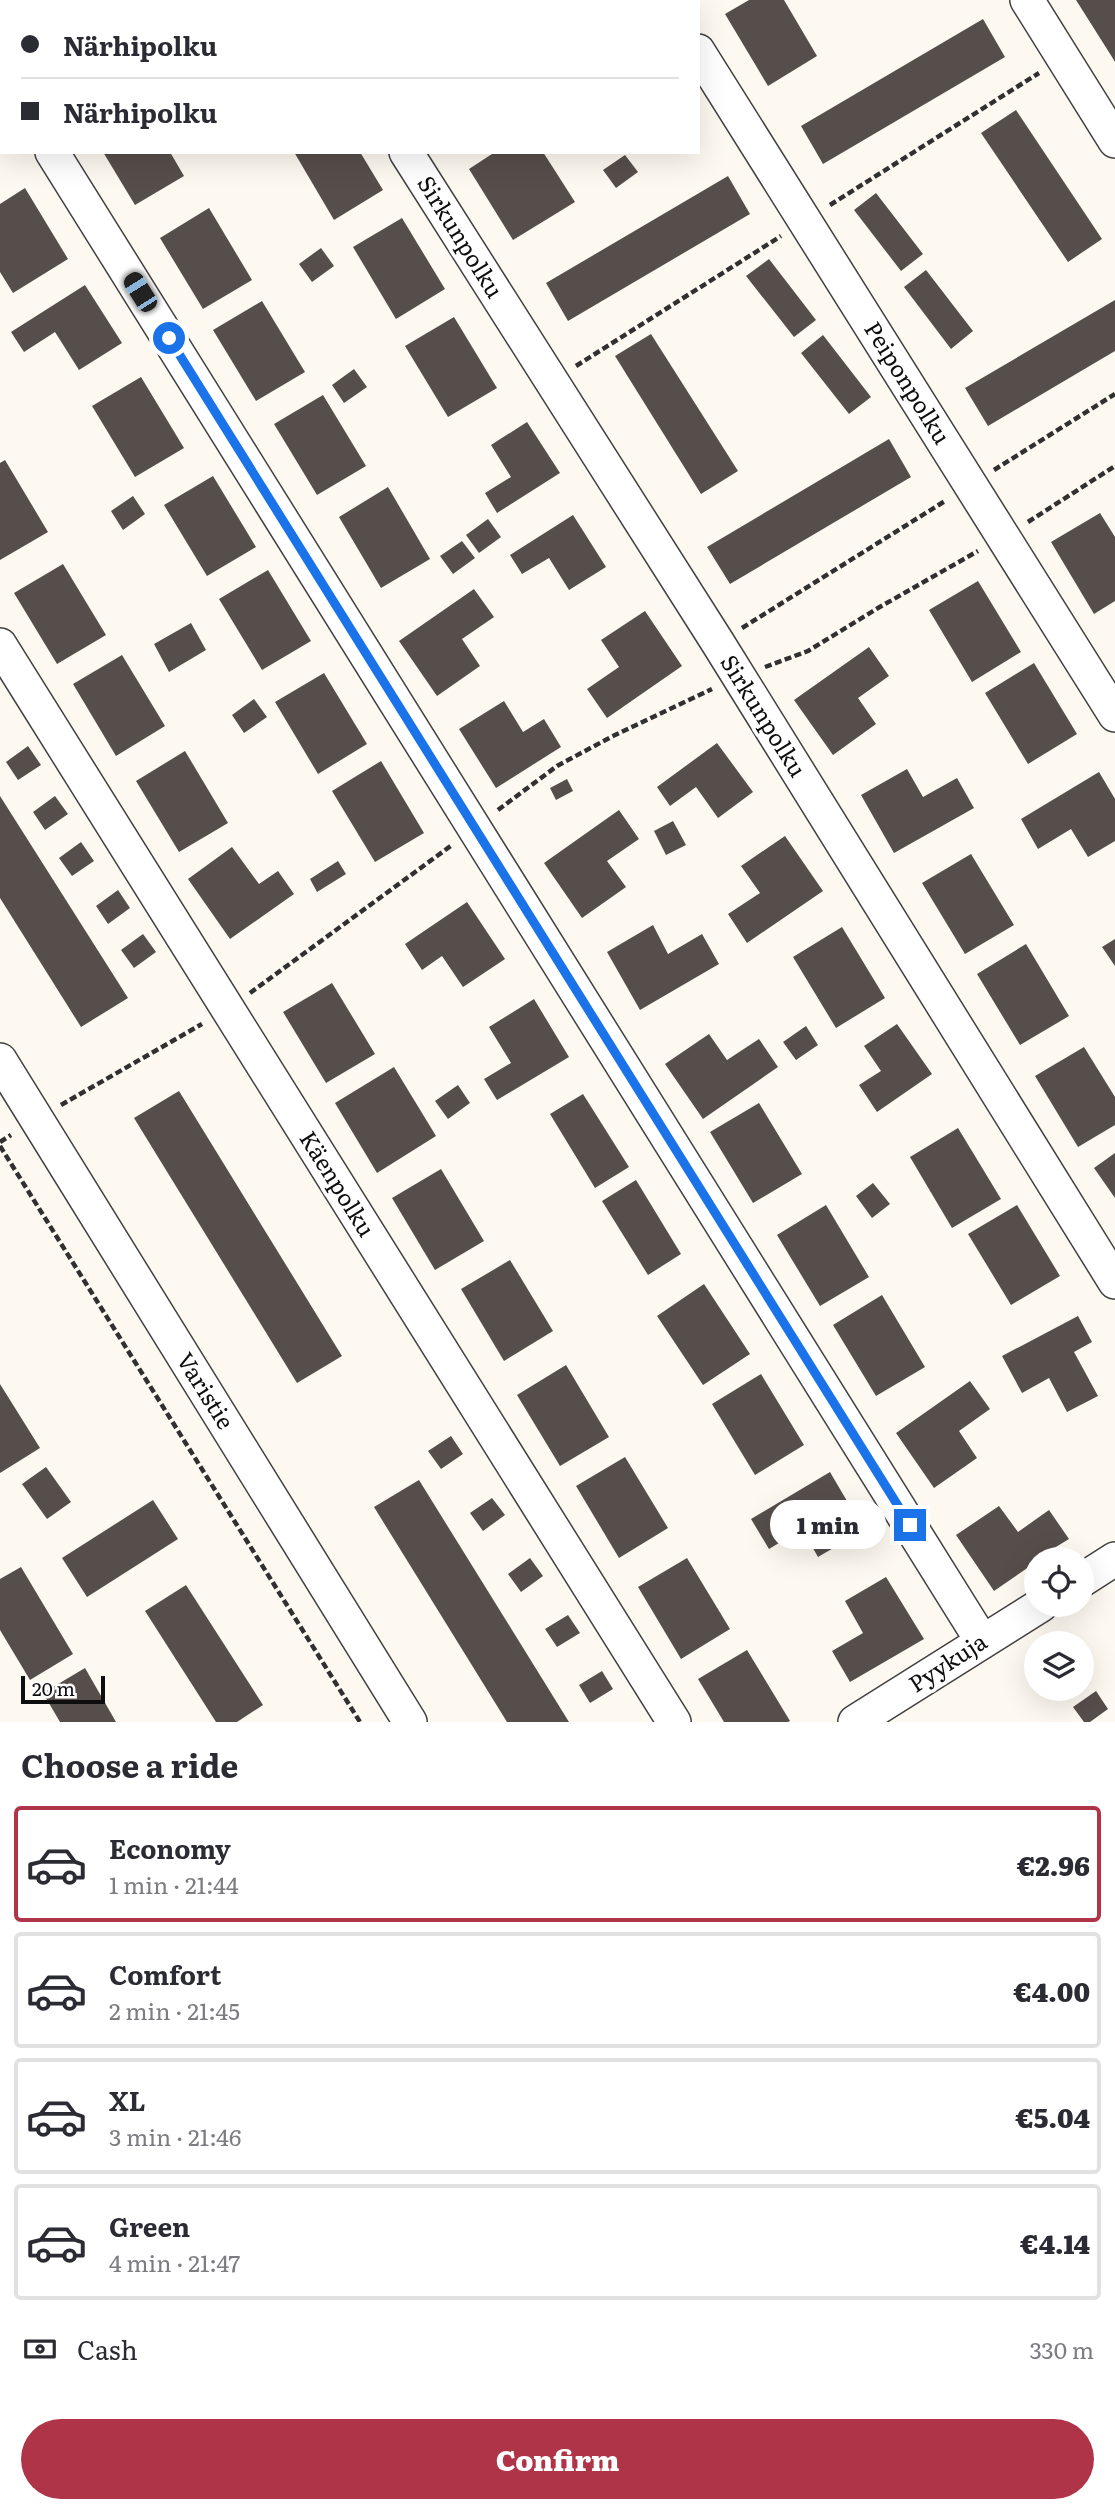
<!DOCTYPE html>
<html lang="en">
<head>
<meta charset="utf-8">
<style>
  :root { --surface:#fff; --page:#f7f7f7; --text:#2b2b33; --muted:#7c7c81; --line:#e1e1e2; --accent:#af3447 }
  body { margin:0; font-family:Literata,serif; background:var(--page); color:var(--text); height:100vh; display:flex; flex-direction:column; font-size:26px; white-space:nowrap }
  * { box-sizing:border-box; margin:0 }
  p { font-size:23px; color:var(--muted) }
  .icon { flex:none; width:38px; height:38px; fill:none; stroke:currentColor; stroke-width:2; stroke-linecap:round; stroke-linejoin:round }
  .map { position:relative; height:1722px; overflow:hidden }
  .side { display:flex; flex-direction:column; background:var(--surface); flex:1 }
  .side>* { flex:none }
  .banner { position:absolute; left:0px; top:0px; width:700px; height:154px; box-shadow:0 7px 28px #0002; display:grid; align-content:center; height:154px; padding:0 21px; background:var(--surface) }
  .buttons { position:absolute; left:1024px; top:1547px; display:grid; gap:14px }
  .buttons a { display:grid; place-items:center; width:70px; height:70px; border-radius:50%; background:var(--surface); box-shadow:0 7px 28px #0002; font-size:35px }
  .scale { position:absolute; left:21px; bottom:18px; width:84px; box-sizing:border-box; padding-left:7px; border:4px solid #0e0e0e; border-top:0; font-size:19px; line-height:24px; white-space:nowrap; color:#0e0e0e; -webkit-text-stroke:5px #fff; paint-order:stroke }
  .end { position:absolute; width:32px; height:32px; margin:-16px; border:9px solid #1a73e8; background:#fff; box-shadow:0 0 0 4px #fff }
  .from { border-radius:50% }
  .bubble { position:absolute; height:49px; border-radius:24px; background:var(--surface); box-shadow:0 7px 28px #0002; font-size:23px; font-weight:800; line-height:49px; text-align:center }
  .car { position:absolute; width:21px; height:42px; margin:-21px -10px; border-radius:9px; box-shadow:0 0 5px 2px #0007; background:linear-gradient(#222 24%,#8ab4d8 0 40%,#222 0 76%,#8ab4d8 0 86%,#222 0) }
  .banner b { display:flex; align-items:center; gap:24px; height:66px; font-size:26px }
  .banner b+b { border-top:2px solid var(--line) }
  .banner i { width:18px; height:18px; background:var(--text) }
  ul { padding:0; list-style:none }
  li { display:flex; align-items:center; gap:21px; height:116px; margin:0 14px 10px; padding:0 7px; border:4px solid var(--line); border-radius:7px }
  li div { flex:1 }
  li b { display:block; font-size:26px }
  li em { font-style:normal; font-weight:800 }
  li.on { border-color:var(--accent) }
  li>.icon { width:63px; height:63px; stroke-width:1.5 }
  h2 { padding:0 21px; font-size:32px; line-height:84px }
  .pay { display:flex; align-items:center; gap:18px; height:77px; padding:0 21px; font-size:26px }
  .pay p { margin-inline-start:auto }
  .primary-button { display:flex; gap:14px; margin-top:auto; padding:14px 21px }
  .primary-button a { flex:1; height:80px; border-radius:42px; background:var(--accent); color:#fff; font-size:28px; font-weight:800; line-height:80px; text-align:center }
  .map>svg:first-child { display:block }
  .building { fill:#554e4b }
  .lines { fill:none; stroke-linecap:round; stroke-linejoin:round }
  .minor-casing { stroke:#414141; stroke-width:36 }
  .path { stroke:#303030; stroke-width:4.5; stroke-dasharray:7 3.5; stroke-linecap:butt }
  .minor { stroke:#fff; stroke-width:33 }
  .route { stroke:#1a73e8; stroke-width:9 }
  .labels { text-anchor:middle; stroke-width:7; stroke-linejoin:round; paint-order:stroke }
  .street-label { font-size:23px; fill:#0e0e0e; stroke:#fff }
</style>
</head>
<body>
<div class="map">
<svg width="1115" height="1722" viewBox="0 0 1115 1722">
  <rect width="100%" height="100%" fill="#fdf9f0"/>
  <g class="building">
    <path d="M749 0H784L817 56 768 86 725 14Z"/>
    <path d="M1076 0H1115V62L1112 57Z"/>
    <path d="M983 19 1005 57 823 164 801 126Z"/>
    <path d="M1016 110 1102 239 1068 262 981 133Z"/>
    <path d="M103 152H170L184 176 135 205Z"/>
    <path d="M294 152H360L383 190 334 220Z"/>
    <path d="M495 152H543L575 202 513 240 469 169Z"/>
    <path d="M625 155 638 172 616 188 603 170Z"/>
    <path d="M728 176 750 214 568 321 546 283Z"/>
    <path d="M25 188 68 259 13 293 0 272V204Z"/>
    <path d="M876 193 923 254 901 271 854 210Z"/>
    <path d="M209 208 252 280 203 309 160 238Z"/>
    <path d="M402 218 445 289 396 319 353 247Z"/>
    <path d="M321 248 334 266 312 282 299 264Z"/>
    <path d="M769 259 816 320 794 337 746 276Z"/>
    <path d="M926 270 973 331 951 349 904 287Z"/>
    <path d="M85 285 122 343 79 370 55 332 24 352 11 332Z"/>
    <path d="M1115 300V351L988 426 965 388Z"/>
    <path d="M262 301 305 372 256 401 213 330Z"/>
    <path d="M454 317 497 388 448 417 405 346Z"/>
    <path d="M651 334 738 471 701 494 615 356Z"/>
    <path d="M823 335 871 397 849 414 801 353Z"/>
    <path d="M354 369 367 387 344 403 332 385Z"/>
    <path d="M141 377 184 448 135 477 92 406Z"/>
    <path d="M323 395 366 466 317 495 274 424Z"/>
    <path d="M527 422 560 473 497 513 485 493 511 477 491 445Z"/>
    <path d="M889 439 911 477 730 584 707 547Z"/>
    <path d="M5 460 48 532 0 560V463Z"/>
    <path d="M213 476 256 547 207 576 164 505Z"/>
    <path d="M388 487 430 559 381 588 339 517Z"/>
    <path d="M133 496 145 514 123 530 111 511Z"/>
    <path d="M1100 513 1115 537V601L1094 614 1051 542Z"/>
    <path d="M573 515 606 567 569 590 549 558 522 574 510 555Z"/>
    <path d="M488 519 501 537 479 553 466 535Z"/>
    <path d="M462 541 475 558 453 574 440 556Z"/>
    <path d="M63 564 106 635 57 664 14 593Z"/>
    <path d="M268 570 311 641 262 670 219 599Z"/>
    <path d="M978 581 1021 652 972 682 929 610Z"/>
    <path d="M474 589 494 617 462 639 480 666 437 696 399 641Z"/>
    <path d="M645 611 682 666 607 718 587 689 619 667 601 640Z"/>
    <path d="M191 623 206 650 169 672 154 644Z"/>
    <path d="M869 647 889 676 858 698 876 724 833 755 794 700Z"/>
    <path d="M122 655 165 726 116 756 73 684Z"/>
    <path d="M1034 663 1077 734 1028 764 985 693Z"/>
    <path d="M324 673 367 744 318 774 275 702Z"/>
    <path d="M254 699 267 717 244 733 232 715Z"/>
    <path d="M504 701 523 732 544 719 561 747 496 788 459 729Z"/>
    <path d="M717 743 753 792 718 818 696 787 670 806 657 787Z"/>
    <path d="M28 746 41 765 18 780 6 762Z"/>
    <path d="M185 751 228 823 179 852 136 781Z"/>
    <path d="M381 761 424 833 375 862 332 791Z"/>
    <path d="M907 769 923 797 957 778 974 808 894 853 861 795Z"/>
    <path d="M1099 772 1115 799V841L1088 857 1071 829 1038 849 1021 819Z"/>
    <path d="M567 779 573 791 556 800 550 788Z"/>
    <path d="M0 796 128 998 81 1027 0 898Z"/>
    <path d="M55 796 68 814 45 830 33 812Z"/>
    <path d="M619 810 639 839 607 861 626 887 582 918 544 863Z"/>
    <path d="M673 821 686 845 666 855 654 831Z"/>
    <path d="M785 836 823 891 747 943 728 914 760 893 741 866Z"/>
    <path d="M81 842 94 861 72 876 59 858Z"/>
    <path d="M232 847 259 884 278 871 294 894 230 939 188 879Z"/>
    <path d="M971 854 1014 925 965 954 922 883Z"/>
    <path d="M338 861 346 874 317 892 310 879Z"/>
    <path d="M118 890 130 908 108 924 96 906Z"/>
    <path d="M467 902 505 959 463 987 442 956 422 970 405 944Z"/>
    <path d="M653 925 668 954 702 934 719 964 640 1010 607 952Z"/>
    <path d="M842 927 885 998 836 1028 793 957Z"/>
    <path d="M143 934 156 952 134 968 121 950Z"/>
    <path d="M1115 939V966L1102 947Z"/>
    <path d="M1026 944 1069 1016 1020 1045 977 974Z"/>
    <path d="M332 983 375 1054 326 1083 283 1012Z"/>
    <path d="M534 999 569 1057 497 1100 484 1079 511 1063 489 1027Z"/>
    <path d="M897 1024 932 1074 877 1112 859 1085 881 1071 864 1046Z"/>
    <path d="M806 1026 818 1045 796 1060 783 1042Z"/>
    <path d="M709 1034 727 1060 759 1039 778 1067 703 1119 665 1064Z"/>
    <path d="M1084 1047 1115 1097V1125L1078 1147 1035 1076Z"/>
    <path d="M394 1067 436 1136 377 1173 335 1103Z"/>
    <path d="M458 1085 470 1103 448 1119 435 1101Z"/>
    <path d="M179 1091 342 1356 297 1383 134 1118Z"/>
    <path d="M583 1094 629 1167 595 1188 550 1114Z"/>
    <path d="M759 1103 802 1174 753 1203 710 1132Z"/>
    <path d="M958 1128 1001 1199 952 1228 910 1157Z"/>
    <path d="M1115 1153V1198L1094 1168Z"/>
    <path d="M441 1169 484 1241 435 1270 392 1198Z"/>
    <path d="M636 1180 681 1254 648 1275 602 1201Z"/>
    <path d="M873 1183 890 1204 872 1218 856 1196Z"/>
    <path d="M826 1205 869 1277 820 1306 777 1235Z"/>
    <path d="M1017 1205 1060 1276 1011 1305 968 1234Z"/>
    <path d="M510 1260 553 1331 504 1361 461 1289Z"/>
    <path d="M704 1284 750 1354 703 1385 657 1316Z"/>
    <path d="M882 1295 925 1367 876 1396 833 1325Z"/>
    <path d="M1078 1316 1092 1342 1074 1352 1098 1396 1067 1412 1049 1378 1022 1393 1002 1356Z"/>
    <path d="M566 1365 609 1437 560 1466 517 1395Z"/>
    <path d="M761 1374 804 1445 755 1475 712 1404Z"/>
    <path d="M970 1381 990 1409 959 1431 977 1458 934 1488 896 1433Z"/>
    <path d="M0 1384 40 1448 0 1473Z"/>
    <path d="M451 1436 463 1454 441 1469 428 1451Z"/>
    <path d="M625 1457 668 1528 619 1558 576 1486Z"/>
    <path d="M46 1467 71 1502 47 1519 22 1484Z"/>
    <path d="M830 1472 864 1530 818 1557 802 1529 769 1549 751 1519Z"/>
    <path d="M419 1480 569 1722H507L374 1507Z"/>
    <path d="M492 1498 505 1515 483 1531 470 1513Z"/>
    <path d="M153 1500 178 1539 87 1597 62 1558Z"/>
    <path d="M999 1506 1018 1532 1049 1510 1069 1539 1036 1559V1562L994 1591 956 1535Z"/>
    <path d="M530 1558 543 1576 521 1592 508 1574Z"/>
    <path d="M687 1558 730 1629 681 1659 638 1587Z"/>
    <path d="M21 1567 73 1654 30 1680 0 1630V1579Z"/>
    <path d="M886 1577 924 1639 850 1682 832 1651 863 1633 845 1601Z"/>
    <path d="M186 1585 263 1705 237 1722H216L145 1611Z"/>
    <path d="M568 1615 580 1633 557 1647 545 1629Z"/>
    <path d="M747 1650 790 1721 788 1722H724L698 1679Z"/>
    <path d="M85 1668 116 1722H60L43 1693Z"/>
    <path d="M602 1671 613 1689 590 1703 579 1685Z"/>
    <path d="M1096 1691 1108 1709 1090 1722H1084L1073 1707Z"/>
  </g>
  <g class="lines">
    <g class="minor-casing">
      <g id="minor">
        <path d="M309 0 310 2"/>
        <path d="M666 0 667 2"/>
        <path d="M1027 0 1115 141"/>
        <path d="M27 2 30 0"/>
        <path d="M0 19 2 18"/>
        <path d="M698 51 1115 715"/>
        <path d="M0 69 2 72"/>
        <path d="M52 152 982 1641"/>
        <path d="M406 152 718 643 1115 1282"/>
        <path d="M0 645 674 1722"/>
        <path d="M0 1060 410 1722"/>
        <path d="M1082 1580 1115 1559"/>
        <path d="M855 1722 1041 1605"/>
      </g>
    </g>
    <g class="path">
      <path d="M830 205 1039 73"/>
      <path d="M576 366 781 236"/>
      <path d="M994 470 1115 394"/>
      <path d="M1028 522 1115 466"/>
      <path d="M742 628 945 501"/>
      <path d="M765 667 808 651 878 608 978 551"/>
      <path d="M498 810 557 766 611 737 712 689"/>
      <path d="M250 993 452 845"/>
      <path d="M61 1105 202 1024"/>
      <path d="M0 1142 11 1135"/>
      <path d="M0 1146 360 1722"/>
    </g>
    <use href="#minor" class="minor"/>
  </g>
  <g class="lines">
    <path class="route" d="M169 338 910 1525"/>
  </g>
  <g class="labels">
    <g class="street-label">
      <text transform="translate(460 237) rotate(58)" y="8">Sirkunpolku</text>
      <text transform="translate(907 383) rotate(58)" y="8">Peiponpolku</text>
      <text transform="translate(763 716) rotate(58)" y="8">Sirkunpolku</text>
      <text transform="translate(337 1184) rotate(58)" y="8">Käenpolku</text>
      <text transform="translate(205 1391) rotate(58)" y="8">Varistie</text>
      <text transform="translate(948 1663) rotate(-33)" y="8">Pyykuja</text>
    </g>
  </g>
</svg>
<div class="buttons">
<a><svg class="icon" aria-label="locate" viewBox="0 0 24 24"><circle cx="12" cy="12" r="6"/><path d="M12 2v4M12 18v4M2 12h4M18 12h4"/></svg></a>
<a><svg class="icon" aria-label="layers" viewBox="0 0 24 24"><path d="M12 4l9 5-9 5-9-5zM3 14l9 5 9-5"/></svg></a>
</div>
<div class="scale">20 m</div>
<i class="end from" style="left:169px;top:338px"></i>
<i class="end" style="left:910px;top:1525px"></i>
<div class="bubble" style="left:770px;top:1500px;width:116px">1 min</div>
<i class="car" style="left:140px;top:292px;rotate:328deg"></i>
<div class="banner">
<b><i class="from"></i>Närhipolku</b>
<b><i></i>Närhipolku</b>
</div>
</div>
<section class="side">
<h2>Choose a ride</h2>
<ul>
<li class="on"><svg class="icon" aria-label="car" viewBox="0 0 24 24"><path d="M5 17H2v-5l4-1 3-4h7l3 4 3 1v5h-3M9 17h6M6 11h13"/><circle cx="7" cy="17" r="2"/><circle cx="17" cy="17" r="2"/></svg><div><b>Economy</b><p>1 min · 21:44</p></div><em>€2.96</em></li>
<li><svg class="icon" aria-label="car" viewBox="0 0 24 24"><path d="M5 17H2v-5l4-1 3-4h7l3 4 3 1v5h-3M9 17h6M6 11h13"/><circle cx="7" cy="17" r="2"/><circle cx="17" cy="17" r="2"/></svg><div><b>Comfort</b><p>2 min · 21:45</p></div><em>€4.00</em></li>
<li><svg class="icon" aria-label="car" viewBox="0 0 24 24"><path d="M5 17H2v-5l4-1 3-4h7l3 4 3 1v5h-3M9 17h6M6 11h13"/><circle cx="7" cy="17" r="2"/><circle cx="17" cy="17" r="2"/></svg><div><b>XL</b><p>3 min · 21:46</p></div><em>€5.04</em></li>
<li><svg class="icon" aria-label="car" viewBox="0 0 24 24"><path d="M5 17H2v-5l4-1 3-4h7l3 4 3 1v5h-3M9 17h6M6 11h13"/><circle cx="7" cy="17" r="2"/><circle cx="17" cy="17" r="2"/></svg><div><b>Green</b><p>4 min · 21:47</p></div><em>€4.14</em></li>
</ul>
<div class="pay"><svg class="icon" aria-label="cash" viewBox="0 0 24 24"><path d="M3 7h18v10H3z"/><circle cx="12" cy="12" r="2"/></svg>Cash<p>330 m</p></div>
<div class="primary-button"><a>Confirm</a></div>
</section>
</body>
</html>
